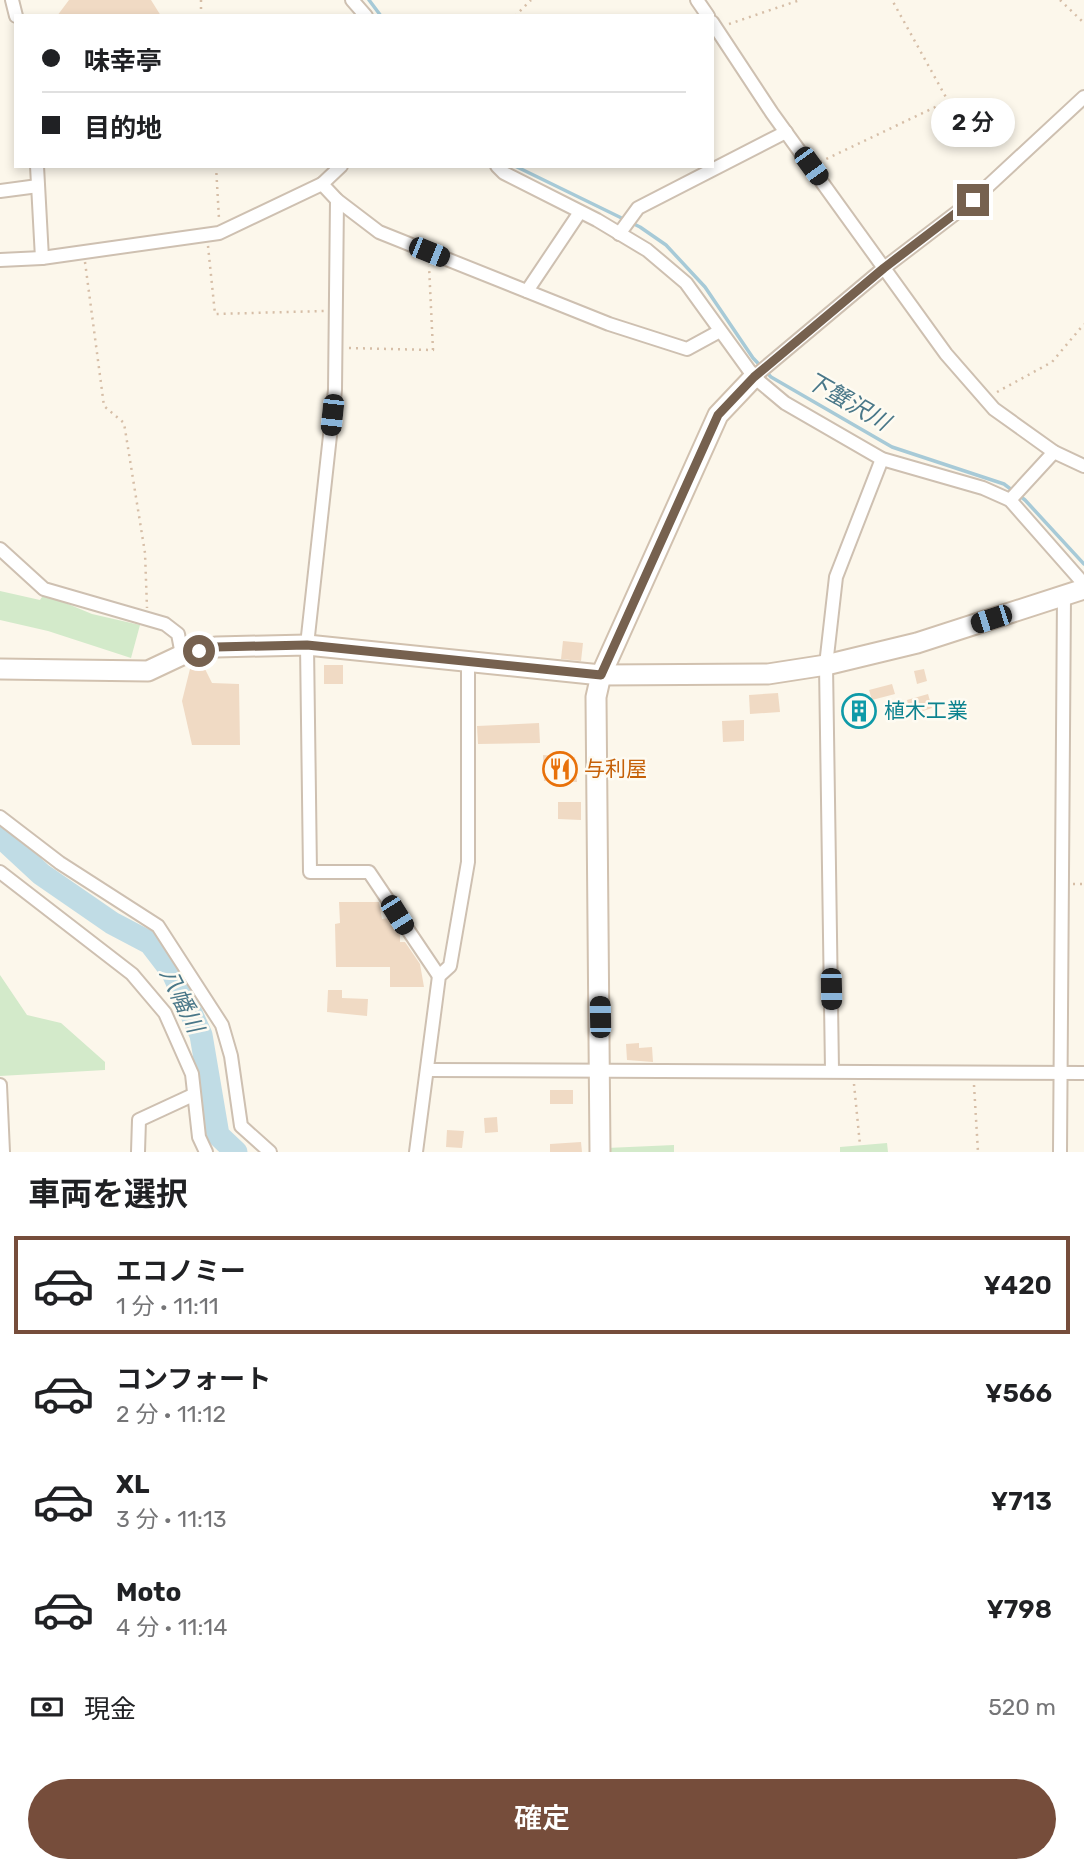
<!DOCTYPE html>
<html lang="ja">
<head>
<meta charset="utf-8">
<style>
  :root { --surface:#fff; --page:#f2f2f2; --text:#202124; --muted:#757577; --line:#e0e0e0; --accent:#764d3b }
  body { margin:0; font-family:Rubik,"Noto Sans JP",sans-serif; background:var(--page); color:var(--text); height:100vh; display:flex; flex-direction:column; font-size:26px; white-space:nowrap }
  * { box-sizing:border-box; margin:0 }
  p { font-size:23px; color:var(--muted) }
  .icon { flex:none; width:38px; height:38px; fill:none; stroke:currentColor; stroke-width:2; stroke-linecap:round; stroke-linejoin:round }
  .map { position:relative; height:1152px; overflow:hidden }
  .drawer { display:flex; flex-direction:column; background:var(--surface); flex:1 }
  .drawer>* { flex:none }
  .top-card { position:absolute; left:14px; top:14px; width:700px; height:154px; border-radius:0px; box-shadow:0 4px 10px #0003; display:grid; align-content:center; height:154px; padding:0 28px; background:var(--surface) }
  .end { position:absolute; width:32px; height:32px; margin:-16px; border:9px solid #76614f; background:#fff; box-shadow:0 0 0 4px #fff }
  .from { border-radius:50% }
  .bubble { position:absolute; height:49px; border-radius:24px; background:var(--surface); box-shadow:0 4px 10px #0003; font-size:23px; font-weight:600; line-height:49px; text-align:center }
  .car { position:absolute; width:21px; height:42px; margin:-21px -10px; border-radius:9px; box-shadow:0 0 5px 2px #0007; background:linear-gradient(#222 24%,#8ab4d8 0 40%,#222 0 76%,#8ab4d8 0 86%,#222 0) }
  .top-card b { display:flex; align-items:center; gap:24px; height:66px; font-size:26px }
  .top-card b+b { border-top:2px solid var(--line) }
  .top-card i { width:18px; height:18px; background:var(--text) }
  ul { padding:0; list-style:none }
  li { display:flex; align-items:center; gap:21px; height:98px; margin:0 14px 10px; padding:0 14px; border:4px solid transparent; border-radius:0px }
  li div { flex:1 }
  li b { display:block; font-size:26px }
  li em { font-style:normal; font-weight:600 }
  li.active { border-color:var(--accent) }
  li>.icon { width:63px; height:63px; stroke-width:1.5 }
  h2 { padding:0 28px; font-size:32px; line-height:84px }
  .pay { display:flex; align-items:center; gap:18px; height:77px; padding:0 28px; font-size:26px }
  .pay p { margin-inline-start:auto }
  .cta { display:flex; gap:14px; margin-top:auto; padding:14px 28px }
  .cta a { flex:1; height:80px; border-radius:42px; background:var(--accent); color:#fff; font-size:28px; font-weight:600; line-height:80px; text-align:center }
  .map>svg:first-child { display:block }
  .green { fill:#d3eaca }
  .lines { fill:none; stroke-linecap:round; stroke-linejoin:round }
  .stream { stroke:#a7cad7; stroke-width:3.5 }
  .river { stroke:#c0dce5; stroke-width:23 }
  .building { fill:#f0dac4 }
  .street-casing { stroke:#cec0b1; stroke-width:16 }
  .secondary-casing { stroke:#d1c1af; stroke-width:23 }
  .path { stroke:#d6bea7; stroke-width:2.5; stroke-dasharray:2 5; stroke-linecap:butt }
  .street { stroke:#fff; stroke-width:12 }
  .secondary { stroke:#fff; stroke-width:19 }
  .route { stroke:#76614f; stroke-width:9 }
  .labels { text-anchor:middle; stroke-width:5; stroke-linejoin:round; paint-order:stroke }
  .culture-label { font-size:21px; fill:#0d838f; stroke:#fefbf2; text-anchor:start }
  .food-label { font-size:21px; fill:#c56008; stroke:#fefbf2; text-anchor:start }
  .water-label { font-size:23px; font-style:italic; fill:#497788; stroke:#fefbf2 }
</style>
</head>
<body>
<div class="map">
<svg width="1084" height="1152" viewBox="0 0 1084 1152">
  <rect width="100%" height="100%" fill="#fcf7eb"/>
  <g class="green">
    <path d="M0 591 40 600 44 594 92 614 140 625 131 658 48 631 0 620Z"/>
    <path d="M0 975 27 1015 61 1023 105 1062V1070L0 1076Z"/>
    <path d="M887 1143 888 1152H840V1147Z"/>
    <path d="M674 1145V1152H607V1148Z"/>
  </g>
  <g class="lines">
    <g class="stream">
      <path d="M369 0 381 16"/>
      <path d="M515 166 640 227 666 245 705 287 753 358 771 377 892 447 1004 484 1025 500 1084 564"/>
    </g>
    <path class="river" d="M0 836 41 874 112 923 150 943 173 973 201 1035 218 1135 236 1152"/>
  </g>
  <g class="building">
    <path d="M69 0H151L161 16H57Z"/>
    <path d="M563 641 583 643 581 661 561 659Z"/>
    <path d="M202 663 212 683 239 684 240 745H192L182 701 191 665Z"/>
    <rect x="324" y="665" width="19" height="19"/>
    <path d="M924 669 927 681 917 684 914 671Z"/>
    <path d="M892 684 895 694 872 700 869 690Z"/>
    <path d="M778 693 780 712 750 714 749 695Z"/>
    <path d="M928 694 932 708 911 715 907 700Z"/>
    <path d="M870 700 874 716 847 722 843 707Z"/>
    <path d="M744 720V741L723 742 722 721Z"/>
    <path d="M539 723 540 743 478 744 477 726Z"/>
    <path d="M543 755 575 757 577 782 544 781Z"/>
    <path d="M558 802H581V820L558 819Z"/>
    <path d="M339 902H379L382 919 390 918 400 933V942H405L420 964 424 987H390V967H336L335 924 340 923Z"/>
    <path d="M328 990H342V998L368 999 367 1016 327 1012Z"/>
    <path d="M639 1043V1048L652 1047 653 1062 627 1060 626 1044Z"/>
    <rect x="550" y="1090" width="23" height="14"/>
    <path d="M497 1117 498 1132 485 1133 484 1118Z"/>
    <path d="M447 1130 464 1131 462 1148 446 1147Z"/>
    <path d="M581 1142 582 1152H550V1144Z"/>
  </g>
  <g class="lines">
    <g class="street-casing">
      <g id="street">
        <path d="M12 0 16 16"/>
        <path d="M352 0 366 16"/>
        <path d="M697 0 708 16"/>
        <path d="M712 22 772 113 946 354 994 409 1054 452 1084 466"/>
        <path d="M37 166 42 258"/>
        <path d="M341 166 322 184 337 200 379 232 609 324 687 349 720 331"/>
        <path d="M497 166 504 173 597 220 647 250 686 283 754 377 785 403 882 459 983 488 1010 500 1084 584"/>
        <path d="M0 191 38 186"/>
        <path d="M337 200 335 390 307 645 310 872H369L439 976"/>
        <path d="M619 234 638 208 786 132"/>
        <path d="M0 260 42 258 219 233 322 184"/>
        <path d="M527 291 580 212"/>
        <path d="M754 377 884 268 973 200 1084 97"/>
        <path d="M1010 500 1054 452"/>
        <path d="M0 549 44 589 165 624 178 634 182 655"/>
        <path d="M0 817 60 863 158 926 222 1025 231 1056 241 1126 270 1152"/>
        <path d="M0 872 132 974 165 1013 192 1074 199 1137 206 1152"/>
        <path d="M429 1070 1084 1073"/>
        <path d="M832 1070 826 665 836 577 882 459"/>
        <path d="M0 1085 3 1152"/>
        <path d="M138 1152 139 1120 193 1095"/>
        <path d="M416 1152 439 976 450 966 468 862V664"/>
        <path d="M1060 1152 1064 595"/>
      </g>
    </g>
    <g class="secondary-casing">
      <g id="secondary">
        <path d="M0 669 148 671 182 655 216 647 307 645 601 675 768 674 826 665 917 643 1084 589"/>
        <path d="M600 1152 596 697 601 675 718 415 754 377"/>
      </g>
    </g>
    <g class="path">
      <path d="M201 0V16"/>
      <path d="M1060 0 1084 23"/>
      <path d="M515 16 531 0"/>
      <path d="M729 24 800 0"/>
      <path d="M820 162 948 101 892 0"/>
      <path d="M216 166 219 219"/>
      <path d="M208 246 215 314 325 311"/>
      <path d="M85 262 104 406 124 423 145 553 147 608"/>
      <path d="M349 348 433 350 429 266"/>
      <path d="M997 392 1052 362 1084 324"/>
      <path d="M1073 884H1084"/>
      <path d="M854 1084 860 1145"/>
      <path d="M974 1085 978 1152"/>
    </g>
    <use href="#street" class="street"/>
    <use href="#secondary" class="secondary"/>
  </g>
  <g class="lines">
    <path class="route" d="M199 651 216 647 307 645 601 675 718 415 754 377 884 268 973 200"/>
  </g>
  <defs>
    <g id="building-ring" transform="scale(1.75)"><circle r="9.5" fill="#fefbf2" stroke="#0f9aa8" stroke-width="1.5"/><path d="M-4-6H4V6H1V3H-1V6H-4ZM-2.5-4.3h1.7v1.8h-1.7ZM.8-4.3h1.7v1.8H.8ZM-2.5-1h1.7V.8h-1.7ZM.8-1h1.7V.8H.8Z" fill="#0f9aa8"/></g>
    <g id="restaurant-ring" transform="scale(1.75)"><circle r="9.5" fill="#fefbf2" stroke="#e8710a" stroke-width="1.5"/><path d="M-5-6h1v4h1v-4h1v4h1v-4h1v5L-1.5 .5V6h-2V.5L-5-1ZM5-6V6H3V1.5H1.5Q1.5-4 5-6Z" fill="#e8710a"/></g>
  </defs>
  <g fill-rule="evenodd">
    <use href="#building-ring" x="859" y="711"/>
    <use href="#restaurant-ring" x="560" y="769"/>
  </g>
  <g class="labels">
    <g class="culture-label">
      <text x="884" y="718">植木工業</text>
    </g>
    <g class="food-label">
      <text x="584" y="776">与利屋</text>
    </g>
    <g class="water-label">
      <text transform="translate(848 401) rotate(30)" y="8">下蟹沢川</text>
      <text transform="translate(182 1000) rotate(64)" y="8">八幡川</text>
    </g>
  </g>
</svg>
<i class="end from" style="left:199px;top:651px"></i>
<i class="end" style="left:973px;top:200px"></i>
<div class="bubble" style="left:931px;top:98px;width:84px">2 分</div>
<i class="car" style="left:811px;top:166px;rotate:144deg"></i>
<i class="car" style="left:429px;top:252px;rotate:112deg"></i>
<i class="car" style="left:332px;top:415px;rotate:186deg"></i>
<i class="car" style="left:991px;top:619px;rotate:252deg"></i>
<i class="car" style="left:397px;top:915px;rotate:148deg"></i>
<i class="car" style="left:831px;top:989px;rotate:179deg"></i>
<i class="car" style="left:600px;top:1017px;rotate:359deg"></i>
<div class="top-card">
<b><i class="from"></i>味幸亭</b>
<b><i></i>目的地</b>
</div>
</div>
<section class="drawer">
<h2>車両を選択</h2>
<ul>
<li class="active"><svg class="icon" aria-label="car" viewBox="0 0 24 24"><path d="M5 17H2v-5l4-1 3-4h7l3 4 3 1v5h-3M9 17h6M6 11h13"/><circle cx="7" cy="17" r="2"/><circle cx="17" cy="17" r="2"/></svg><div><b>エコノミー</b><p>1 分 · 11:11</p></div><em>¥420</em></li>
<li><svg class="icon" aria-label="car" viewBox="0 0 24 24"><path d="M5 17H2v-5l4-1 3-4h7l3 4 3 1v5h-3M9 17h6M6 11h13"/><circle cx="7" cy="17" r="2"/><circle cx="17" cy="17" r="2"/></svg><div><b>コンフォート</b><p>2 分 · 11:12</p></div><em>¥566</em></li>
<li><svg class="icon" aria-label="car" viewBox="0 0 24 24"><path d="M5 17H2v-5l4-1 3-4h7l3 4 3 1v5h-3M9 17h6M6 11h13"/><circle cx="7" cy="17" r="2"/><circle cx="17" cy="17" r="2"/></svg><div><b>XL</b><p>3 分 · 11:13</p></div><em>¥713</em></li>
<li><svg class="icon" aria-label="car" viewBox="0 0 24 24"><path d="M5 17H2v-5l4-1 3-4h7l3 4 3 1v5h-3M9 17h6M6 11h13"/><circle cx="7" cy="17" r="2"/><circle cx="17" cy="17" r="2"/></svg><div><b>Moto</b><p>4 分 · 11:14</p></div><em>¥798</em></li>
</ul>
<div class="pay"><svg class="icon" aria-label="cash" viewBox="0 0 24 24"><path d="M3 7h18v10H3z"/><circle cx="12" cy="12" r="2"/></svg>現金<p>520 m</p></div>
<div class="cta"><a>確定</a></div>
</section>
</body>
</html>
